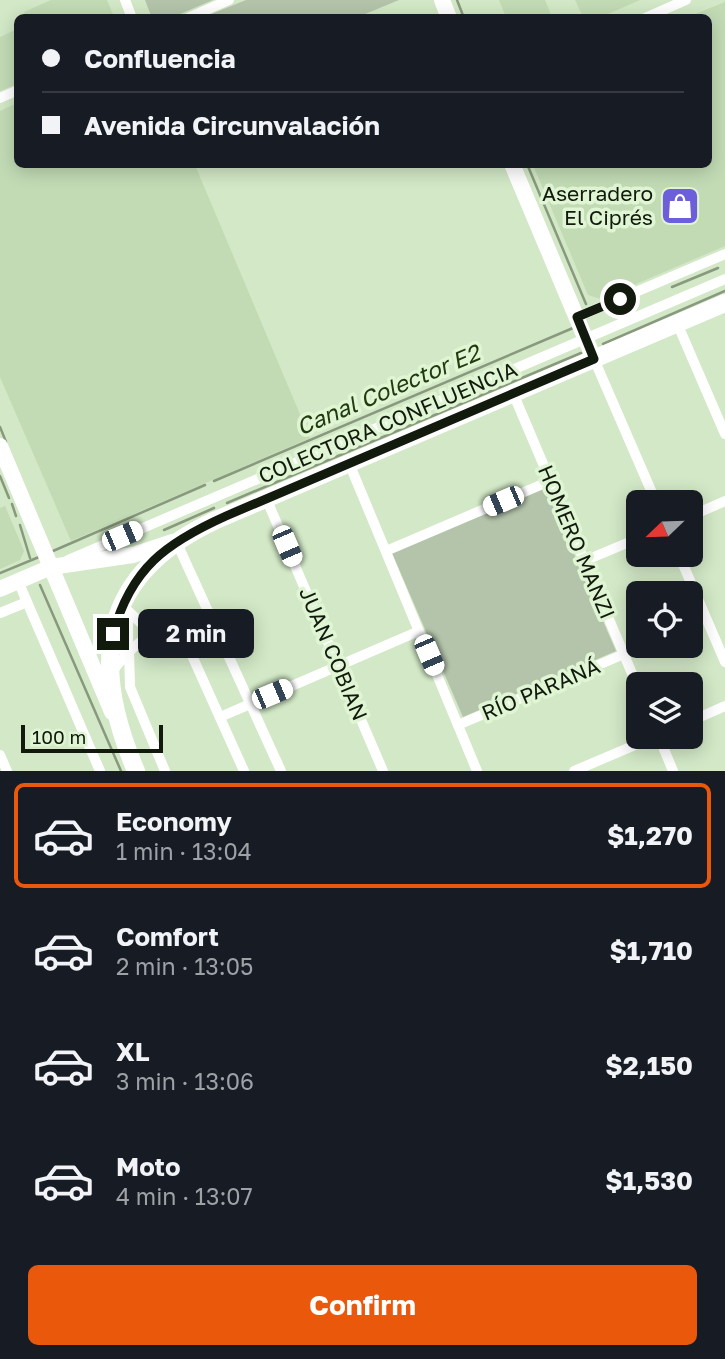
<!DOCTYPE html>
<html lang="en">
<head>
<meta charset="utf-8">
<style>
  :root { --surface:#171b24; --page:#242831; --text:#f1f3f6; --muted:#9ea1a6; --line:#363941; --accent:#ea580c }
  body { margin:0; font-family:"Golos Text",sans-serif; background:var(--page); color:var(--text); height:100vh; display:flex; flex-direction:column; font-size:26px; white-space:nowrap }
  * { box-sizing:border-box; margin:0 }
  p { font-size:23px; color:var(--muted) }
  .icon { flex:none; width:38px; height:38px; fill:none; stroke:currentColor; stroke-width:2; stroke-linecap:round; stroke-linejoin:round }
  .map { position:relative; height:771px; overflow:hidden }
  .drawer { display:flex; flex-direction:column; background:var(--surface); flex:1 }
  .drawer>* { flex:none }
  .hud { position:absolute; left:14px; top:14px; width:698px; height:154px; border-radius:10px; box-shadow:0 4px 18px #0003; display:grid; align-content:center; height:154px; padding:0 28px; background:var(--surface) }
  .needle { width:46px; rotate:247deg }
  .buttons { position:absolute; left:626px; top:490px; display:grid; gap:14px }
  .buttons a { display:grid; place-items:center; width:77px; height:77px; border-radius:10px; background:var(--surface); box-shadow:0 4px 18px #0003; font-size:35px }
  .scale { position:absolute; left:21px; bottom:18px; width:142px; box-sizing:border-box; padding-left:7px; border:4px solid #121a0e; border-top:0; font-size:19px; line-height:24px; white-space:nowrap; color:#121a0e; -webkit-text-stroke:5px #dff5d3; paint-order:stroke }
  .end { position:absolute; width:32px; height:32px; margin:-16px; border:9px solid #121a0e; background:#fff; box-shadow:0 0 0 4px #fff }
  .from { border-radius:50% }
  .bubble { position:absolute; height:49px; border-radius:10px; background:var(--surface); box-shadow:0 4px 18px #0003; font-size:23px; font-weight:700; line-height:49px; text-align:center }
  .car { position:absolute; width:21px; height:42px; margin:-21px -10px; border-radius:9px; box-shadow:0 0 5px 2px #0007; background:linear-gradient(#fff 24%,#345 0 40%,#fff 0 76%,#345 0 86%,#fff 0) }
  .hud b { display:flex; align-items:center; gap:24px; height:66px; font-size:26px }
  .hud b+b { border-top:2px solid var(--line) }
  .hud i { width:18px; height:18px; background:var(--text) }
  ul { padding:12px 0 0; list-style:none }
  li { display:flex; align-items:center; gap:21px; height:105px; margin:0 14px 10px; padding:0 14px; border:4px solid transparent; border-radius:10px }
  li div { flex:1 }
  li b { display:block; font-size:26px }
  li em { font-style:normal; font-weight:700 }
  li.current { border-color:var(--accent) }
  li>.icon { width:63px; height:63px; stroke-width:1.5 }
  .cta { display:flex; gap:14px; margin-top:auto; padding:14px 28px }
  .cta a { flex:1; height:80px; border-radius:10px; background:var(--accent); color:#fff; font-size:28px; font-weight:700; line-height:80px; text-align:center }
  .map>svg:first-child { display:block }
  .built { fill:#c2dbb5 }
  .green { fill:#b4c4ab }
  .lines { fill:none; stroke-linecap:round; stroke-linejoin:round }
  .stream { stroke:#88997e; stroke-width:2.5 }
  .street { stroke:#fff; stroke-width:10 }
  .secondary { stroke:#fff; stroke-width:16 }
  .primary { stroke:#fff; stroke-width:18 }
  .route { stroke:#121a0e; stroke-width:9 }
  .labels { text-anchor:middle; stroke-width:7; stroke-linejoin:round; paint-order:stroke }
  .poi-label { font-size:21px; fill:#121a0e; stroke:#dff5d3; text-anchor:end }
  .street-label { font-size:21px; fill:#121a0e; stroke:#dff5d3 }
  .water-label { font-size:23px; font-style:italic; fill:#213a10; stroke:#dff5d3 }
</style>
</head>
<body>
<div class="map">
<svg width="725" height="771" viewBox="0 0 725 771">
  <rect width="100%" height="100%" fill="#d2e8c6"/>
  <g class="built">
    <path d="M51 0H107L114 17H27L24 12Z"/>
    <path d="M499 0H545L552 17H506Z"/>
    <path d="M575 0H640L599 18 583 17Z"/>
    <path d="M725 2V246L601 299 588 295 533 165 709 164V18L688 17Z"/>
    <path d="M17 29V84L0 91V37Z"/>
    <path d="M17 103 18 164 195 165 310 438 71 541 0 377V111Z"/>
    <path d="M5 506 24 551 20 560 0 569V508Z"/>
  </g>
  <g class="green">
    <path d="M145 0H213L173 17 152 18Z"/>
    <path d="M246 0H399L358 17H204Z"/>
    <path d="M545 487 616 651 463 717 392 553Z"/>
  </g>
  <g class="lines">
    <g class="stream">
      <path d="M457 0 464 18"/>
      <path d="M527 164 586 304"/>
      <path d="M672 287 718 268"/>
      <path d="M603 344 725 291"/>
      <path d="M0 427 6 442"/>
      <path d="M0 476 9 498"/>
      <path d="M214 481 573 328"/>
      <path d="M227 503 581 353"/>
      <path d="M12 504 16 516"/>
      <path d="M20 525 30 558"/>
      <path d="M164 530 214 508"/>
      <path d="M53 551 205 485"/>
      <path d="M0 573 39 557"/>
      <path d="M40 585 121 771"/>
    </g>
    <g class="street">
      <path d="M125 0 132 18"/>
      <path d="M188 18 229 0"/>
      <path d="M645 18 686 0"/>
      <path d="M0 98 18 90"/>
      <path d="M577 317 725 254"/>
      <path d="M677 323 725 434"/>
      <path d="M594 359 656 502"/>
      <path d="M513 393 639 690"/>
      <path d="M349 463 477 771"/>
      <path d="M266 498 383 771"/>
      <path d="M691 516 725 501"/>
      <path d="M176 541 281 771"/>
      <path d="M386 551 550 481"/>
      <path d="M679 555 725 662"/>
      <path d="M68 560 725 279"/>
      <path d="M584 561 639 538"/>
      <path d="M18 581 100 771"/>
      <path d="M122 605 142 624 164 630"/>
      <path d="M0 613 27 602"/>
      <path d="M129 650 130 687 165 771"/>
      <path d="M112 672C129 649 166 609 189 649L244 771"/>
      <path d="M220 717 419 631"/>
      <path d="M691 721 725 706"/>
      <path d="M458 725 624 654"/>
      <path d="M659 737 673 771"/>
      <path d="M0 755 7 771"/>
      <path d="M574 771 654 737"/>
    </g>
    <g class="secondary">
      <path d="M442 0 449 18"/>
      <path d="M512 164 594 359"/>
      <path d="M0 446 112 712"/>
      <path d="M0 589 51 567 133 555 172 542"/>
    </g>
    <path class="primary" d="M136 771C89 661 100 574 216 520L725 303"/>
  </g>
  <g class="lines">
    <path class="route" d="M113 634C131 568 166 543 226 516L594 359 577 317 620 299"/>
  </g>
  <defs>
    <g id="shop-square" transform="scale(2.0125)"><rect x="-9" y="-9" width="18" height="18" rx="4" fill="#6d5fd9" stroke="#dff5d3"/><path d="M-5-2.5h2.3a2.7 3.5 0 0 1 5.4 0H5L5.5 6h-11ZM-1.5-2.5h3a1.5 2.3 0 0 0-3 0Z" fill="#fff"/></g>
  </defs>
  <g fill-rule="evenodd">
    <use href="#shop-square" x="680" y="206"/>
  </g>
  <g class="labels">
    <g class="poi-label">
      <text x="653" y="201">Aserradero<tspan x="653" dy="24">El Ciprés</tspan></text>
    </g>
    <g class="street-label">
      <text transform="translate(388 423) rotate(-23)" y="7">COLECTORA CONFLUENCIA</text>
      <text transform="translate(576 542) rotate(67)" y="7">HOMERO MANZI</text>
      <text transform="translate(333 654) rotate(67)" y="7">JUAN COBIAN</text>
      <text transform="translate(541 690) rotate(-23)" y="7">RÍO PARANÁ</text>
    </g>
    <g class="water-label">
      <text transform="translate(388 390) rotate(-23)" y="8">Canal Colector E2</text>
    </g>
  </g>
</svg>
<div class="buttons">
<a><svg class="needle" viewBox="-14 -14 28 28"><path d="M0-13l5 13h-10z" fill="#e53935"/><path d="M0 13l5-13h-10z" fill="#9ea1a6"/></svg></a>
<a><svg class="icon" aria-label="locate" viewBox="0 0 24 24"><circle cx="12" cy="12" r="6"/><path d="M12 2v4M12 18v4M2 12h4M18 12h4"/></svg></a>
<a><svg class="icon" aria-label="layers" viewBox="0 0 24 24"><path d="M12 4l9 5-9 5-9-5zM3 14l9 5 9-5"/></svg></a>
</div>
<div class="scale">100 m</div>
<i class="end from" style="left:620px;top:299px"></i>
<i class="end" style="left:113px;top:634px"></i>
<div class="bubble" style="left:138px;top:609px;width:116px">2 min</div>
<i class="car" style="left:503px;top:501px;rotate:247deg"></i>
<i class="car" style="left:122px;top:536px;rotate:67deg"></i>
<i class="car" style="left:287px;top:546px;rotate:157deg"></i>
<i class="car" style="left:429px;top:655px;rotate:157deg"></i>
<i class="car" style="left:272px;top:694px;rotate:67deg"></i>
<div class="hud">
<b><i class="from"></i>Confluencia</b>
<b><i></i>Avenida Circunvalación</b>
</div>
</div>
<section class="drawer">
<ul>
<li class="current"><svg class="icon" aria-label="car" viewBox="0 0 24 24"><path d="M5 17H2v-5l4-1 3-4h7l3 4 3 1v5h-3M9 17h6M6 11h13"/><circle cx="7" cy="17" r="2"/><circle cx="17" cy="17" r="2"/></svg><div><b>Economy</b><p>1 min · 13:04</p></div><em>$1,270</em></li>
<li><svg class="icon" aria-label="car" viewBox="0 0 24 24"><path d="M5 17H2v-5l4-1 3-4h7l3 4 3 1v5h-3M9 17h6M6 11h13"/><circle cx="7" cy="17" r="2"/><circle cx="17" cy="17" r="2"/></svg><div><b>Comfort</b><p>2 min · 13:05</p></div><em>$1,710</em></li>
<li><svg class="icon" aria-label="car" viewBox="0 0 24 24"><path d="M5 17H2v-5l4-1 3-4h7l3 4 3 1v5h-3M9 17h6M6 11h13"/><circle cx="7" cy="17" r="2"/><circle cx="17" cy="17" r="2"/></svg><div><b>XL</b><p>3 min · 13:06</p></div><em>$2,150</em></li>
<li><svg class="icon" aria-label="car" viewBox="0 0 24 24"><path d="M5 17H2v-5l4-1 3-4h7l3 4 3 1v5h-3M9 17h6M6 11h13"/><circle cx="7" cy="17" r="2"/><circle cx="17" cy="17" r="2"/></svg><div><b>Moto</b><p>4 min · 13:07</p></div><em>$1,530</em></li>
</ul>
<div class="cta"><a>Confirm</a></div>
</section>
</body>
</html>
